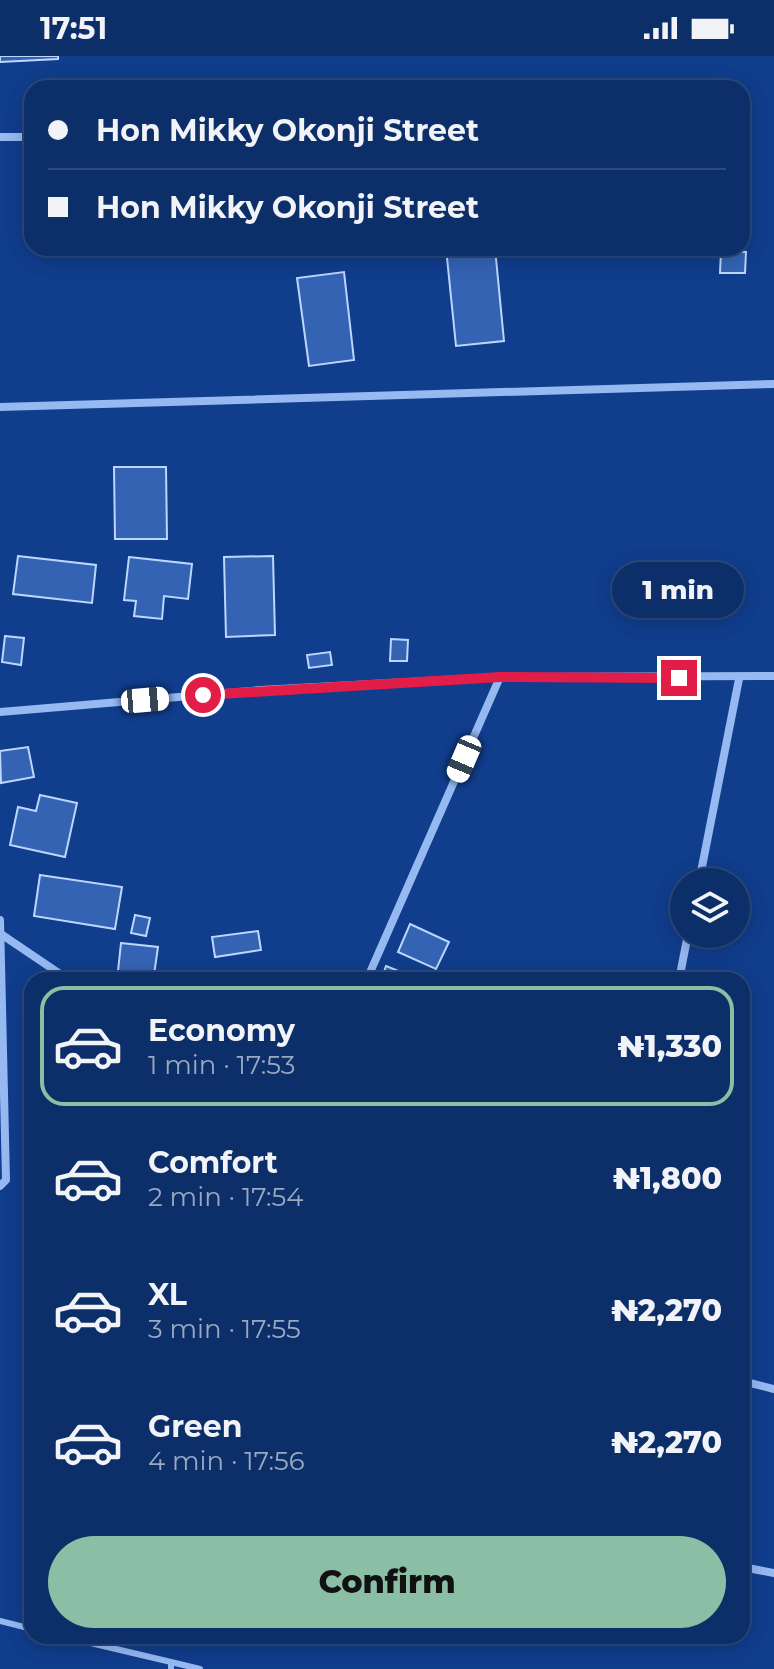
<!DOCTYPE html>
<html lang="en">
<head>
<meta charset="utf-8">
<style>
  :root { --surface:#0c2e69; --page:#1a3a71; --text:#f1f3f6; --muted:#9aa8c0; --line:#2c4a7d; --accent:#8abfa5 }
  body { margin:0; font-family:Montserrat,sans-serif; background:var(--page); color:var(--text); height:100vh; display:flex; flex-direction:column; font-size:30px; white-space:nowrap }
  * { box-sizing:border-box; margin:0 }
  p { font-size:26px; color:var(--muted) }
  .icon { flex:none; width:44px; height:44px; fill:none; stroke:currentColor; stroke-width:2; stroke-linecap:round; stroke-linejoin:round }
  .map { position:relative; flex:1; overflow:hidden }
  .panel { position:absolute; left:24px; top:916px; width:726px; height:672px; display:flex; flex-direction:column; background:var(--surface); border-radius:24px; box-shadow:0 4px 20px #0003,0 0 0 2px var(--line) }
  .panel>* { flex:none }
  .guide { position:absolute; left:24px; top:24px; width:726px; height:176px; border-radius:24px; box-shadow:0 4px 20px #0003,0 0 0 2px var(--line); display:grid; align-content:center; height:176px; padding:0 24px; background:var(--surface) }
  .tools { position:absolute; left:670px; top:812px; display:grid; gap:16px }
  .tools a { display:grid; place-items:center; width:80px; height:80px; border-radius:50%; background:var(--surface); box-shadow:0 4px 20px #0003,0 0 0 2px var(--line); font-size:40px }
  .end { position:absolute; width:36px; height:36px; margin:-18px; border:10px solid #e11d48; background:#fff; box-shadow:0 0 0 4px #fff }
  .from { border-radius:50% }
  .bubble { position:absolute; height:56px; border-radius:28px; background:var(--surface); box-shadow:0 4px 20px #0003,0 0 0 2px var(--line); font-size:26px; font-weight:800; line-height:56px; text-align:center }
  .car { position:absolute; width:24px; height:48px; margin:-24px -12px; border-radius:10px; box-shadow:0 0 6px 2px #0007; background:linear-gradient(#fff 24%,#345 0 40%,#fff 0 76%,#345 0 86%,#fff 0) }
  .guide b { display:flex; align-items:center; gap:28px; height:76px; font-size:30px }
  .guide b+b { border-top:2px solid var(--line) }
  .guide i { width:20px; height:20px; background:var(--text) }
  ul { padding:14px 0 0; list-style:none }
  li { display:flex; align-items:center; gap:24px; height:120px; margin:0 16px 12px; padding:0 8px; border:4px solid transparent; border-radius:24px }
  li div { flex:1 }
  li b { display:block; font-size:30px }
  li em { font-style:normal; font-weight:800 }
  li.current { border-color:var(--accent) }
  li>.icon { width:72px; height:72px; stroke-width:1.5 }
  .primary-button { display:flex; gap:16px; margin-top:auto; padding:16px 24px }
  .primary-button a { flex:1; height:92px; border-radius:48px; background:var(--accent); color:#111; font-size:32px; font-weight:800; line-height:92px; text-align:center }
  .status { display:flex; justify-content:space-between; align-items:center; height:56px; padding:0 40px; background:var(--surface); direction:ltr }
  .status svg { height:22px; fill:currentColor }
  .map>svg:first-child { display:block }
  .building { fill:#3463b4; stroke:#bdd6fd; stroke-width:2 }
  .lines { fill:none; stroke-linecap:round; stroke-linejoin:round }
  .lane { stroke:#96b9f2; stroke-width:6 }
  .street { stroke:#96b9f2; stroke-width:8 }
  .route { stroke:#e11d48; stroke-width:10 }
</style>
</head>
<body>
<div class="status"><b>17:51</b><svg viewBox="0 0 49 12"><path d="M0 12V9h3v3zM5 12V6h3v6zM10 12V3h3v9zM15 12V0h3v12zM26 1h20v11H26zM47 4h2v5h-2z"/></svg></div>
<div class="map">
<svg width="774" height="1613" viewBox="0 0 774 1613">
  <rect width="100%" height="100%" fill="#103d8c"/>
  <g class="building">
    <path d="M0 0H58V3L0 6Z"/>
    <path d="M446 192H495L504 285 456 290Z"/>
    <path d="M721 195 746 196 745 217H720Z"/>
    <path d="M344 216 354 304 309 310 297 222Z"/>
    <path d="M114 411H166L167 483H115Z"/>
    <path d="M18 500 96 509 92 547 13 538Z"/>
    <path d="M273 500 275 579 226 581 224 501Z"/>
    <path d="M129 501 192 508 188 543 164 540 162 563 134 560 136 545 124 544Z"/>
    <path d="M5 580 24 582 21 609 2 606Z"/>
    <path d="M391 583 408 584 407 605H390Z"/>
    <path d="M330 596 332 609 309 612 307 599Z"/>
    <path d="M28 691 34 721 1 727 0 695Z"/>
    <path d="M40 739 77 747 65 801 10 789 18 751 36 755Z"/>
    <path d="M40 819 122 831 115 873 34 860Z"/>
    <path d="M135 859 150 862 146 880 131 877Z"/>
    <path d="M410 868 449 886 436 913 398 896Z"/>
    <path d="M258 875 261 894 215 901 212 881Z"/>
    <path d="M121 887 158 891 154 919 118 915Z"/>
    <path d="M386 910 421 924H381Z"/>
  </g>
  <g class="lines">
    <g class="lane">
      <path d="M0 1565 32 1573"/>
      <path d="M61 1580 171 1606V1613"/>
      <path d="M171 1606 200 1613"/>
    </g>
    <g class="street">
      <path d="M0 81H32"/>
      <path d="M0 351 774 328"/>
      <path d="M0 656 261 634 500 621 774 620"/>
      <path d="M699 826 739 623"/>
      <path d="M0 864 6 1124 0 1130"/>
      <path d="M1 878 69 924"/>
      <path d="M368 921 500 621"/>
      <path d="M679 924 688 878"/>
      <path d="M742 1325 774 1333"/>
      <path d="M742 1511 774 1517"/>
    </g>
  </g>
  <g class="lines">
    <path class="route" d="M203 639 500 621 679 622"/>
  </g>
</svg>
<div class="tools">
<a><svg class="icon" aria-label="layers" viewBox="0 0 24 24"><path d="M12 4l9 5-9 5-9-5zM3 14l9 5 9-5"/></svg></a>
</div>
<i class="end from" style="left:203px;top:639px"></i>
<i class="end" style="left:679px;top:622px"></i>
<div class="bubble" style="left:612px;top:506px;width:132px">1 min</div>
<i class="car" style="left:145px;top:644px;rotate:85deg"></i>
<i class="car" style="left:464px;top:703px;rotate:203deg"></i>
<div class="guide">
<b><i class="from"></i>Hon Mikky Okonji Street</b>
<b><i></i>Hon Mikky Okonji Street</b>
</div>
<section class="panel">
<ul>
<li class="current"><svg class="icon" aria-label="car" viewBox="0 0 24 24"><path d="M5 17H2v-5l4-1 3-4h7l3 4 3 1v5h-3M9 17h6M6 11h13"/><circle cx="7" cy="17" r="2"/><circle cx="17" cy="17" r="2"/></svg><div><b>Economy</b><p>1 min · 17:53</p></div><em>₦1,330</em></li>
<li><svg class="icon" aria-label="car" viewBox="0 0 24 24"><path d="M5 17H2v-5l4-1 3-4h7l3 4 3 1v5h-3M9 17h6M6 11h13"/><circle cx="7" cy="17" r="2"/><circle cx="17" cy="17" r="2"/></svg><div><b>Comfort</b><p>2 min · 17:54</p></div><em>₦1,800</em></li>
<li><svg class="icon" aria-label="car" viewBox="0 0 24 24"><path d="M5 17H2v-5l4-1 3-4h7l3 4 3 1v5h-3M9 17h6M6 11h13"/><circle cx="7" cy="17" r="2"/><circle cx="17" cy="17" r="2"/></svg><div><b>XL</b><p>3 min · 17:55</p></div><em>₦2,270</em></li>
<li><svg class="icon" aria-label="car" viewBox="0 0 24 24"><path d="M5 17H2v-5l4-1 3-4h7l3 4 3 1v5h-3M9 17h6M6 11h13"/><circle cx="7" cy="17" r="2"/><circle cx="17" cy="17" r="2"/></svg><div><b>Green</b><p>4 min · 17:56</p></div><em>₦2,270</em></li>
</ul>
<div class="primary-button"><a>Confirm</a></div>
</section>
</div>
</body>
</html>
